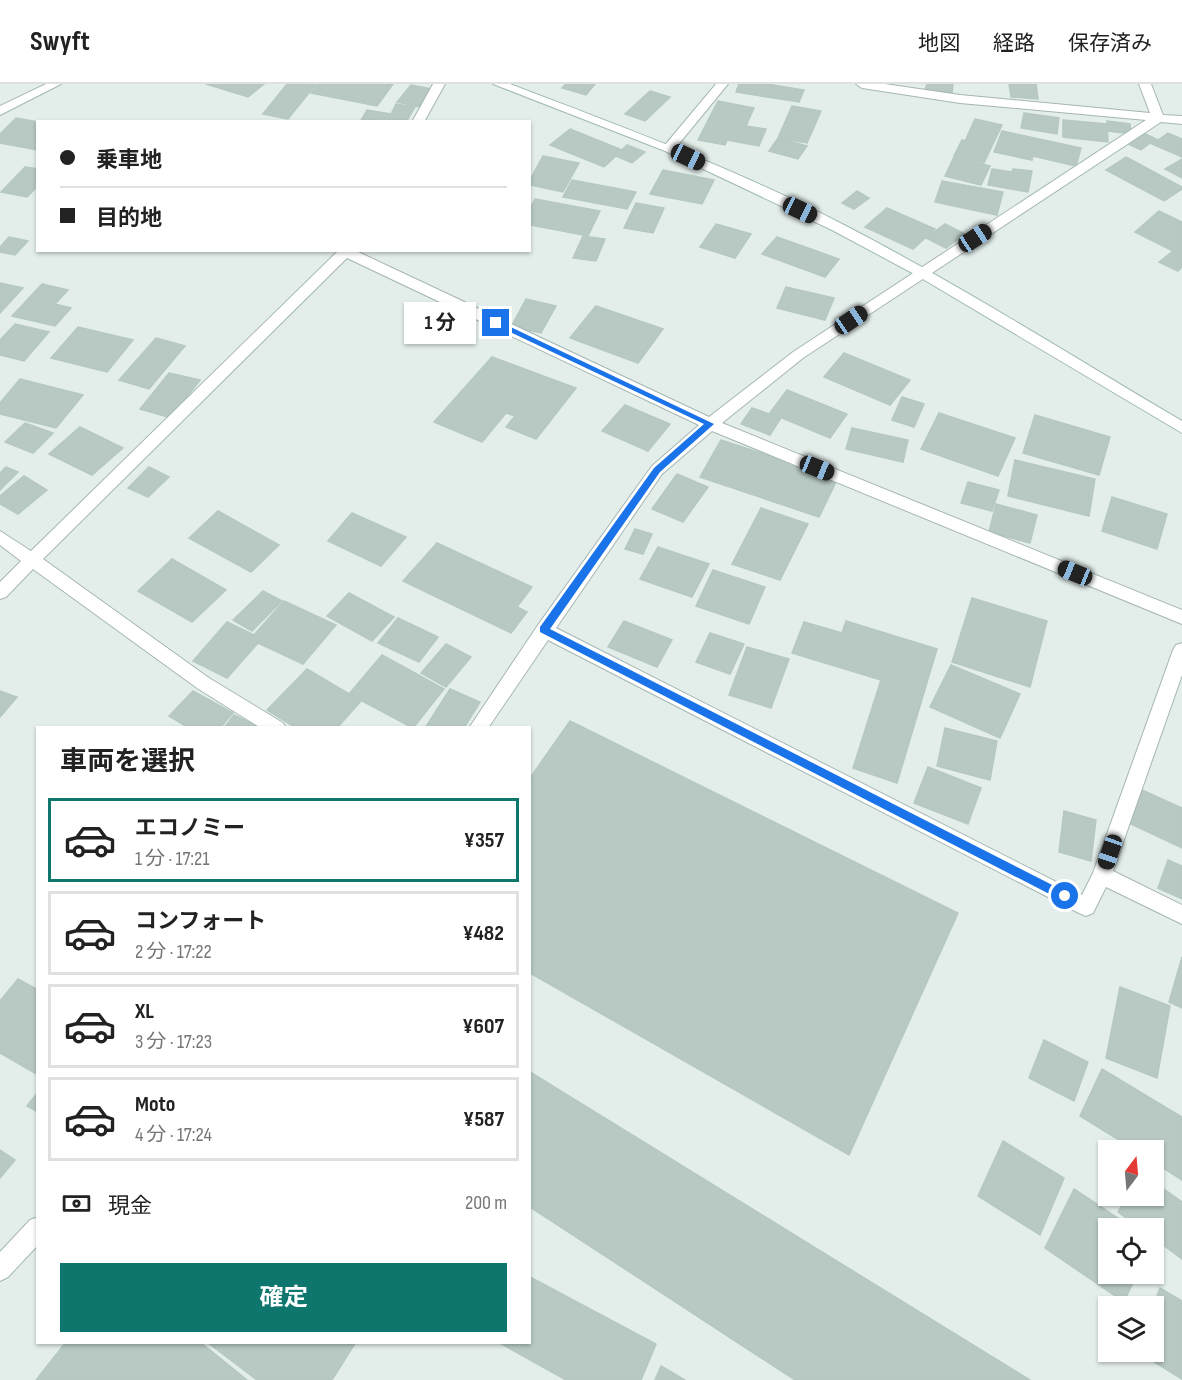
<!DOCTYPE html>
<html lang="ja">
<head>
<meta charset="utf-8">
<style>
  :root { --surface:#fff; --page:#f2f2f2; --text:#222; --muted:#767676; --line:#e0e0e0; --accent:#0f766e }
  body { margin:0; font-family:"Sofia Sans Condensed","Noto Sans JP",sans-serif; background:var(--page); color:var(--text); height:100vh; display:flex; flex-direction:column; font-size:22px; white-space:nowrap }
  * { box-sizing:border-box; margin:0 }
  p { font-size:20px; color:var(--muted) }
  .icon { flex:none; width:33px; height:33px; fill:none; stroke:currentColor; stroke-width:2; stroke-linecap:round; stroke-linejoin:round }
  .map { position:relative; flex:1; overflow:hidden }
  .sheet { position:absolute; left:36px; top:642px; width:495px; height:618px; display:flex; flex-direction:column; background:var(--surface); border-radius:0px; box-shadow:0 2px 4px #0004 }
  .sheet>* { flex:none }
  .banner { position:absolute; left:36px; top:36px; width:495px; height:132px; border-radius:0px; box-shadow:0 2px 4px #0004; display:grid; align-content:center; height:132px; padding:0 24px; background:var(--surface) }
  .needle { width:39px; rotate:16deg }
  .buttons { position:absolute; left:1098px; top:1056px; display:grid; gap:12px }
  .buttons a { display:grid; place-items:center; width:66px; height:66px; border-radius:0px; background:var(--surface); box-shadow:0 2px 4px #0004; font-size:30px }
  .end { position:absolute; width:27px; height:27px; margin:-14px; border:8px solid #1a73e8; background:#fff; box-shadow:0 0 0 3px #fff }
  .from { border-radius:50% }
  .bubble { position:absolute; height:42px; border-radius:0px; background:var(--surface); box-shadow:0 2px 4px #0004; font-size:20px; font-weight:700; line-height:42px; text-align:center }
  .car { position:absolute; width:18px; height:36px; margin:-18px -9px; border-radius:8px; box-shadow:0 0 4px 2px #0007; background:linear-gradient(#222 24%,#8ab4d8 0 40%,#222 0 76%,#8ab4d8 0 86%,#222 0) }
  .banner b { display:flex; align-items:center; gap:21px; height:57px; font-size:22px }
  .banner b+b { border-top:2px solid var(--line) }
  .banner i { width:15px; height:15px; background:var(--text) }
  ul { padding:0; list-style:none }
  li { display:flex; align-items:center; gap:18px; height:84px; margin:0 12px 9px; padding:0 12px; border:3px solid var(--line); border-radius:0px }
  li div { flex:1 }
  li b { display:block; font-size:22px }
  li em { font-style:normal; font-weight:700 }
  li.on { border-color:var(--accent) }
  li>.icon { width:54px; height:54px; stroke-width:1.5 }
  h2 { padding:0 24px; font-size:27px; line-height:72px }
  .pay { display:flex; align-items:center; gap:15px; height:66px; padding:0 24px; font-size:22px }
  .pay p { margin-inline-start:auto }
  .primary-button { display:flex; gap:12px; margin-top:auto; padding:12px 24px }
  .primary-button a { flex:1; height:69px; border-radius:0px; background:var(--accent); color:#fff; font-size:24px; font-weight:700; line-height:69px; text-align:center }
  header { display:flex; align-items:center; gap:36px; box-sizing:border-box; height:84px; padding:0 30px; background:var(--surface); border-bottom:2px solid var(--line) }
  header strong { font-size:28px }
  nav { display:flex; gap:33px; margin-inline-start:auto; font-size:21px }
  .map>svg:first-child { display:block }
  .building { fill:#b8c9c3; stroke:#b5c8c1; stroke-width:1.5 }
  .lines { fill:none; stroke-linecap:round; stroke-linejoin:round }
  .street-casing { stroke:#a5b6b2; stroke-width:2 }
  .secondary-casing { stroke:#a1bab2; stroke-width:2 }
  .street { fill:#fff; fill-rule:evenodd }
  .secondary { fill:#fff; fill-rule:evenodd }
  .route { fill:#1a73e8 }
</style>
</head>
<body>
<header>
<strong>Swyft</strong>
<nav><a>地図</a><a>経路</a><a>保存済み</a></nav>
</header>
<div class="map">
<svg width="1182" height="1296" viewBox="0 0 1182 1296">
  <rect width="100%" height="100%" fill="#e3eeea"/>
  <g class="building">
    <path d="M206 0H264L248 13Z"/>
    <path d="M287 0H316L288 35 263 30Z"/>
    <path d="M318 0H393L377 22 311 9Z"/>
    <path d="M566 0H595L586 11 562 4Z"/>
    <path d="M739 0H767L804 6 799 18 736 8Z"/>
    <path d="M927 0H953L952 10 925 6Z"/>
    <path d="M1009 0H1036L1038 15 1011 13Z"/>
    <path d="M411 1 432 5 419 23 397 18Z"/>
    <path d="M650 7 670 13 645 37 625 30Z"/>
    <path d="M718 17 754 24 746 42 766 45 759 62 727 56 725 61 698 56Z"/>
    <path d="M396 20 415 23 406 38H360L367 26 391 30Z"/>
    <path d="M792 22 821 27 807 59 778 54Z"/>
    <path d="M1024 29 1059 34 1057 50 1021 44Z"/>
    <path d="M16 34 38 38V66L0 59V50Z"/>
    <path d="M975 35 1002 41 984 79 954 72 962 56 965 57Z"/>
    <path d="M1063 36 1107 40 1108 58 1063 53Z"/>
    <path d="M1107 37 1130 40 1131 50 1108 47Z"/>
    <path d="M570 45 622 66 627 61 645 68 632 79 616 72 604 83 550 61Z"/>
    <path d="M1002 47 1081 64 1076 82 1033 72 1032 76 994 68Z"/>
    <path d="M1139 47 1158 56 1168 49 1182 55V73L1150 59 1141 66 1124 58Z"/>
    <path d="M778 54 807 62 798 75 769 67Z"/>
    <path d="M543 72 579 79 563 108 530 101V96Z"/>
    <path d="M954 73 990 82 981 101 945 92Z"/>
    <path d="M1126 73 1182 103V105L1164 117 1106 86Z"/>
    <path d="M1182 75V94L1165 85Z"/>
    <path d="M25 83 38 85V102L27 113 1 108Z"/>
    <path d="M992 85 1012 88 1013 85 1032 87 1028 108 988 101Z"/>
    <path d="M663 86 714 96 702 120 650 110Z"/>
    <path d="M572 96 636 108 627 125 563 113Z"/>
    <path d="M942 97 1003 108 997 131 935 118Z"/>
    <path d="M857 107 869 114 854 125 842 119Z"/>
    <path d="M535 115 600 127 588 152 530 141V125Z"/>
    <path d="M636 119 664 124 653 149 624 144Z"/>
    <path d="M887 124 935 145 913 165 865 143Z"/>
    <path d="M1159 127 1182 138V183L1178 187 1159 178 1173 167 1135 148Z"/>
    <path d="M716 140 751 150 735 174 700 163Z"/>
    <path d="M945 140 965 150 946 164 926 154Z"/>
    <path d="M583 152 605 155 596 177 573 174Z"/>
    <path d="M9 153 28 157 15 171 0 168V163Z"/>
    <path d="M777 153 839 175 825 193 762 170Z"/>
    <path d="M0 199 23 204 0 229Z"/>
    <path d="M42 200 68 206 55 220 71 224 55 242 12 232Z"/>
    <path d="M786 203 834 214 825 236 777 224Z"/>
    <path d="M526 215 556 222 541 249 511 243Z"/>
    <path d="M596 222 663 245 638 279 570 254Z"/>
    <path d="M15 240 49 248 24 277 0 271V256Z"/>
    <path d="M78 243 133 256 107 288 51 274Z"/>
    <path d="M156 254 185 262 149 305 119 296Z"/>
    <path d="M844 269 910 296 890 321 824 293Z"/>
    <path d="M492 273 576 304 536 355 506 343 515 332 506 329 482 358 434 338Z"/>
    <path d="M169 289 200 296 171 334 140 325Z"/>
    <path d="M20 295 83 311 56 344 0 330V319Z"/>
    <path d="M787 306 847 330 830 354 770 329Z"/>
    <path d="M902 313 924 320 914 343 892 336Z"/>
    <path d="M625 321 670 340 648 367 602 347Z"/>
    <path d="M752 324 781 334 770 351 741 340Z"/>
    <path d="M939 329 1015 354 998 392 921 365Z"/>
    <path d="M1035 331 1110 353 1099 391 1023 369Z"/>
    <path d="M25 339 53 349 33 369 5 358Z"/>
    <path d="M80 343 123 364 92 391 49 370Z"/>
    <path d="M852 344 908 356 903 378 846 365Z"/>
    <path d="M721 356 838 394 819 433 700 393Z"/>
    <path d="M1015 376 1095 395 1089 432 1008 412Z"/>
    <path d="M6 383 18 388 0 406V389Z"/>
    <path d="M149 383 169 393 148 413 128 404Z"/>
    <path d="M677 390 708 403 683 438 652 425Z"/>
    <path d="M24 392 47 406 18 430 0 420V412Z"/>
    <path d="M968 398 999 406 992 427 961 419Z"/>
    <path d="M1112 413 1167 430 1157 465 1102 447Z"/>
    <path d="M996 420 1037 431 1030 459 989 448Z"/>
    <path d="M761 424 808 440 780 496 732 480Z"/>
    <path d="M218 427 279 461 251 488 189 454Z"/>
    <path d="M352 429 406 453 381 482 328 457Z"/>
    <path d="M635 445 652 450 643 470 625 465Z"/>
    <path d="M437 459 532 503 517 523 527 528 511 549 403 497Z"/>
    <path d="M658 463 709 480 692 513 640 495Z"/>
    <path d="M172 475 226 506 192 538 138 507Z"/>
    <path d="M713 486 765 503 749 540 696 522Z"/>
    <path d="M263 507 282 517 252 547 233 536Z"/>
    <path d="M349 509 394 533 372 557 327 532Z"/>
    <path d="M972 514 1047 537 1030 603 952 578Z"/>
    <path d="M284 517 336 541 303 580 258 559 227 594 193 577 227 538 254 551Z"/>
    <path d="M398 534 438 553 419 578 378 559Z"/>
    <path d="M624 537 672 556 657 583 608 563Z"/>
    <path d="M846 537 937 565 897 699 853 684 881 596 792 569 804 538 842 549Z"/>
    <path d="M710 549 744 560 730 590 696 578Z"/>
    <path d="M446 560 471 573 446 603 421 589Z"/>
    <path d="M747 563 789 575 771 624 729 611Z"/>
    <path d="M382 571 444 605 413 644 349 610Z"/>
    <path d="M951 581 1020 610 1000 654 930 623Z"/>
    <path d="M307 585 361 617 337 644H296L267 626Z"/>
    <path d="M450 605 480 618 464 644H425Z"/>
    <path d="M0 607 17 613 0 633Z"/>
    <path d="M193 607 233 629 220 644H189L169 632Z"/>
    <path d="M234 631 262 644H224Z"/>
    <path d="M570 637 958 829 849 1071 530 889V694Z"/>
    <path d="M945 644 997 657 990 696 937 682Z"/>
    <path d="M928 683 981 704 968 740 914 719Z"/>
    <path d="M1142 706 1182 724V764L1129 739Z"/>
    <path d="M1064 727 1096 736 1091 777 1059 768Z"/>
    <path d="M1168 776 1182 782V815L1158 804Z"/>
    <path d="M1182 873V924L1169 918Z"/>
    <path d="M18 895 38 906V991L0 969V917Z"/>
    <path d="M1120 903 1170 922 1157 994 1106 974Z"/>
    <path d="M1044 956 1088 978 1074 1017 1029 994Z"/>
    <path d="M1102 985 1182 1033V1096L1154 1078V1066H1135L1080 1032Z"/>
    <path d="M530 988 1030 1296H795L530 1123Z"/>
    <path d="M38 1008V1028L27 1022Z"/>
    <path d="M1003 1057 1064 1094 1040 1151 978 1112Z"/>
    <path d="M0 1066 15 1076 0 1094Z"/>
    <path d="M1154 1098 1182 1118V1175L1154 1154V1144H1140L1118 1128 1127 1112H1154Z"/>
    <path d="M1074 1105 1133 1144H1108V1190H1137L1124 1218 1045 1164Z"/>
    <path d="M530 1193 656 1260 641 1296H566L498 1258H530Z"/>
    <path d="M1160 1204 1182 1217V1295L1138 1268H1154L1153 1222Z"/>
    <path d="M66 1258H200L247 1296H36Z"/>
    <path d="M207 1258H356L332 1296H257Z"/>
    <path d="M661 1282 685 1296H655Z"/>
  </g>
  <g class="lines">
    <g class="street-casing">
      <g id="street">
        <path d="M46 0H61L0 31V22Z"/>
        <path d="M433 0H445L424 38H412Z"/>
        <path d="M716 0H728L673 67H665L663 64 665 61Z"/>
        <path d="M856 0H885L960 11 1150 29 1139 0H1151L1163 31 1182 32V40L1161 38 803 274 722 339 1182 526V540L712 347 662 390 556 544 1082 811 1093 789 1173 566 1176 561 1182 559V591L1113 787 1182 821V840L1106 803 1093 829 1086 832 1079 829 548 556 488 644H469L538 541 652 382 699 341 347 174 43 475 209 594 283 639 286 644H261L197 604 33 485 6 513 0 515V498L21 477 0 461V447L31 467 339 166H354L709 333 793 268 1146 36 960 19 862 4Z"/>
        <path d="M38 1133V1161L8 1193 0 1197V1168L30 1136Z"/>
      </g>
    </g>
    <g class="secondary-casing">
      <path id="secondary" d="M493 0H510C623 43 736 85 844 141 960 201 1070 271 1182 337V349L916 191 832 146 665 67Z"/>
    </g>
    <use href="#street" class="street"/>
    <use href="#secondary" class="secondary"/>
  </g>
  <path class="route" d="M496 236 714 340 660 388 550 545 1068 809V816H1061L540 548V543L654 384 704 340 493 240 492 239Z"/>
</svg>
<div class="buttons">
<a><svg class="needle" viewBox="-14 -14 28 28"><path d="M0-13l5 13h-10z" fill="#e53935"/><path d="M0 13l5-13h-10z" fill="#767676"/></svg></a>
<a><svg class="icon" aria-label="locate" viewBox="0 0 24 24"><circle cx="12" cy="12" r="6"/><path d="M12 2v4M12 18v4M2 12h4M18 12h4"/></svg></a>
<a><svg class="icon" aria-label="layers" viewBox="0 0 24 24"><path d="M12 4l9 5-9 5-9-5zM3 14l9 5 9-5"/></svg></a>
</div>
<i class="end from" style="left:1065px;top:812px"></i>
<i class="end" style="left:496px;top:239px"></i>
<div class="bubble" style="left:404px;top:218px;width:72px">1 分</div>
<i class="car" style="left:688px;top:73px;rotate:115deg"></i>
<i class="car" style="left:800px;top:126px;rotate:115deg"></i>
<i class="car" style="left:975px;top:154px;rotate:57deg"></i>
<i class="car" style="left:851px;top:236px;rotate:56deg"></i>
<i class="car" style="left:817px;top:384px;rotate:112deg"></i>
<i class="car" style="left:1075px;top:489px;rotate:292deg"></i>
<i class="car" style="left:1110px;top:768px;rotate:199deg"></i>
<div class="banner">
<b><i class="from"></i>乗車地</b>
<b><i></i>目的地</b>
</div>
<section class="sheet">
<h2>車両を選択</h2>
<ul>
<li class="on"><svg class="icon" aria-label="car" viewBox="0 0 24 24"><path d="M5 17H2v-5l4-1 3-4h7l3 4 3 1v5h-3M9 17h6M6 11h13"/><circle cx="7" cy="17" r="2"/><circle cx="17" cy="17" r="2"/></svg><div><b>エコノミー</b><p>1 分 · 17:21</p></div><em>¥357</em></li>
<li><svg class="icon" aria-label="car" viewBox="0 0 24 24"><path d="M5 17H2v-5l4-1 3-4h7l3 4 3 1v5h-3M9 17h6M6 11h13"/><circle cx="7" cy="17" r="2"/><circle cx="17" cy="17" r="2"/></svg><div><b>コンフォート</b><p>2 分 · 17:22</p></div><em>¥482</em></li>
<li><svg class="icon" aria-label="car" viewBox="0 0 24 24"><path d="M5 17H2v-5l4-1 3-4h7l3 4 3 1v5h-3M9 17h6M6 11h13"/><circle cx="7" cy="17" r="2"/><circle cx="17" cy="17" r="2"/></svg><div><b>XL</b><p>3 分 · 17:23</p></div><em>¥607</em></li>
<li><svg class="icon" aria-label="car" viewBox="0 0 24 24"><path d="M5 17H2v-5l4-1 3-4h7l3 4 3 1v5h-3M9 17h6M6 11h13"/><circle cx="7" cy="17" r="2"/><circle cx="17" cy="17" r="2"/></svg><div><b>Moto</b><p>4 分 · 17:24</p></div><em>¥587</em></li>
</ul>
<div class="pay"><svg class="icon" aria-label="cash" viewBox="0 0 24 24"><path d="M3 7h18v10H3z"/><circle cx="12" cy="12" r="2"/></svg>現金<p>200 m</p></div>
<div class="primary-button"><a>確定</a></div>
</section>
</div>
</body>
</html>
